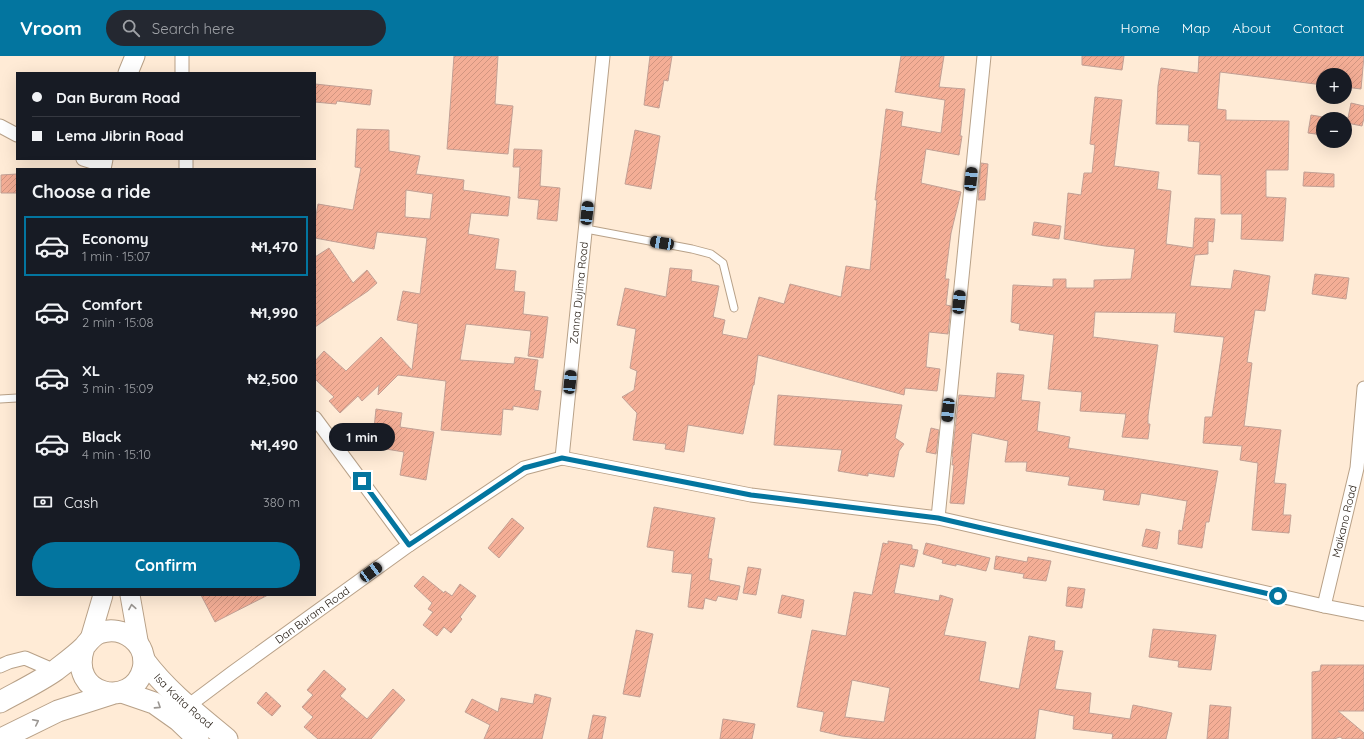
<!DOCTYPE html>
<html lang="en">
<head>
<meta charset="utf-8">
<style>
  :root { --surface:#171b24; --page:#242831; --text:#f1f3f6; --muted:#9ea1a6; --line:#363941; --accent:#03759f }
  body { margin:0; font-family:Quicksand,sans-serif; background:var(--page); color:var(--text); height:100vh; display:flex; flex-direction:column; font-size:15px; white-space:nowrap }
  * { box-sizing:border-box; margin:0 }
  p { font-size:13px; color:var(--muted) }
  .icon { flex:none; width:22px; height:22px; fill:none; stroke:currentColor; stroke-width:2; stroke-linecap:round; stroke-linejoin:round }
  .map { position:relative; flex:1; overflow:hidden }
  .details { position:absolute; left:16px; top:112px; width:300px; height:428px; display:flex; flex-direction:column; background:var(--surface); border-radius:0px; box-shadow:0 4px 16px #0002 }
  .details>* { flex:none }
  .guide { position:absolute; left:16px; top:16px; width:300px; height:88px; border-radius:0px; box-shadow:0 4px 16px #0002; display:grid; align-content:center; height:88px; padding:0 16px; background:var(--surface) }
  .buttons { position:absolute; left:1316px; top:12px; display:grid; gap:8px }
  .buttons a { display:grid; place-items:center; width:36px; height:36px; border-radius:50%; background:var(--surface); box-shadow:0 4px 16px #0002; font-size:20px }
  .end { position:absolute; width:18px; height:18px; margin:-9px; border:5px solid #03759f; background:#fff; box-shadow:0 0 0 2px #fff }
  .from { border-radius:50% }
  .bubble { position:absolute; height:28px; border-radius:14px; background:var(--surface); box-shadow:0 4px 16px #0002; font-size:13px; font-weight:700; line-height:28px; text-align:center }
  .car { position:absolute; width:12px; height:24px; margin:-12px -6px; border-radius:5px; box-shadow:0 0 3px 1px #0007; background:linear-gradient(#222 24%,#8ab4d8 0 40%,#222 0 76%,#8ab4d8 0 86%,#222 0) }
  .guide b { display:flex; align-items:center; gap:14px; height:38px; font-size:15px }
  .guide b+b { border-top:1px solid var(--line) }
  .guide i { width:10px; height:10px; background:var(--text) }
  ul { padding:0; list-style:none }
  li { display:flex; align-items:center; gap:12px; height:60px; margin:0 8px 6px; padding:0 8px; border:2px solid transparent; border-radius:0px }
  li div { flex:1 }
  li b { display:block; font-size:15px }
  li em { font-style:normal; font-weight:700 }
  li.current { border-color:var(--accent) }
  li>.icon { width:36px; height:36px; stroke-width:1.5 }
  h2 { padding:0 16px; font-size:18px; line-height:48px }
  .pay { display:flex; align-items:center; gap:10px; height:44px; padding:0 16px; font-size:15px }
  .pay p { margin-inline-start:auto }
  .action { display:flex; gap:8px; margin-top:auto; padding:8px 16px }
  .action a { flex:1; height:46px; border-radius:24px; background:var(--accent); color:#fff; font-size:16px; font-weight:700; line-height:46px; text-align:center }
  header { display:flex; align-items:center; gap:24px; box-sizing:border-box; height:56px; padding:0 20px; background:var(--accent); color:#fff }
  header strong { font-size:19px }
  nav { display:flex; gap:22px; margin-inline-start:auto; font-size:14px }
  .search { width:280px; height:36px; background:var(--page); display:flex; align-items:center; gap:10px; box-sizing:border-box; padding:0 14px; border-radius:22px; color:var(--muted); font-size:15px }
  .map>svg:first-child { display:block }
  .building { fill:url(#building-hatch); stroke:#c2a095; fill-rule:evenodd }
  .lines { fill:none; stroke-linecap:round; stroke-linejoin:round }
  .lane-casing { stroke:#b8a188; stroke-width:9 }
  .street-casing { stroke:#b8a188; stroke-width:15 }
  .secondary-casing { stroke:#b8a188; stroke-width:21 }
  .primary-casing { stroke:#b8a188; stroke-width:23 }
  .lane { stroke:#fff; stroke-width:7 }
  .street { stroke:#fff; stroke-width:13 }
  .secondary { stroke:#fff; stroke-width:19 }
  .primary { stroke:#fff; stroke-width:21 }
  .oneway { stroke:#9a9692 }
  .route { stroke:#03759f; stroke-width:5 }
  .labels { text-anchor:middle; stroke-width:4; stroke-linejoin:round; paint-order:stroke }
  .street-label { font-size:11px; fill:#1f160d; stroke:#fff }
</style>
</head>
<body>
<header>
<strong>Vroom</strong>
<div class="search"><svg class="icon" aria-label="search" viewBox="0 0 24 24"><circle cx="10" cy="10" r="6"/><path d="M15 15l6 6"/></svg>Search here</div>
<nav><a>Home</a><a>Map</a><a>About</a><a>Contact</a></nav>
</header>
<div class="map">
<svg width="1364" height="683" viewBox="0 0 1364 683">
  <defs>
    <pattern id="building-hatch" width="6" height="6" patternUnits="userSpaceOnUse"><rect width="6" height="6" fill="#f4ae96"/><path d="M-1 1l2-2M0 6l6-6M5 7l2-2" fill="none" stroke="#d19580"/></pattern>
  </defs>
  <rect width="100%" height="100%" fill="#ffebd6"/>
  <g class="building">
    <path d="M454 0H498L495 48 513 50 508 98 447 93Z"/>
    <path d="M650 0H672L668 25 664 24 659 52 644 49Z"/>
    <path d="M901 0H944L939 31 965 33 960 80H962L959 99 926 93 921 127 961 136 951 177 945 223H949L946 249 951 250 948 278 929 276 926 311 940 313 937 335 905 332 904 339 758 299 754 329H753L743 378 688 369 684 396 665 393 666 388 633 384 637 357 622 341 634 334 637 315 630 312 636 273 617 269 625 232 666 241 670 212 692 214 691 225 719 230 713 261 725 264 722 278 747 283 759 241 784 248 790 228 841 241 846 210 870 214 877 144H875L886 53 903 56 901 70 941 77 945 44 895 36Z"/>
    <path d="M1082 0H1124L1122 14 1082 9Z"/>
    <path d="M1199 0H1364L1361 33 1345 31V19H1323V29L1220 16 1217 53 1226 54V64L1289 65 1288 114H1266V141L1286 142 1283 185 1241 183 1242 158H1221V119L1198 118 1200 86 1188 85 1189 69 1156 68 1158 30 1161 12 1198 17Z"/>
    <path d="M315 28 372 34 370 49 337 45 336 48 315 46Z"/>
    <path d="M1095 41 1122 44 1114 110 1159 116 1157 133 1171 135 1166 188 1193 192 1195 162 1215 163 1213 186 1208 185V198L1195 199 1190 230 1231 233 1234 214 1270 220 1265 255 1255 254 1247 306 1252 307 1244 370 1281 374 1274 427 1286 428 1283 459H1291L1289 477 1252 474 1258 407 1240 404 1242 390 1203 387 1205 361H1212L1224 281 1174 276 1176 257 1095 256 1093 281 1158 289 1148 360V368H1150L1148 383 1122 381 1126 358 1080 355 1082 336 1048 333 1054 279 1019 274 1020 268 1011 266 1013 229 1053 231V223H1066V232H1094V224L1131 223 1135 193 1105 190 1064 183 1068 137 1081 139 1084 117H1092L1095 89 1090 88Z"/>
    <path d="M1351 47 1364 50V62L1362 70 1347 67Z"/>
    <path d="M1311 59 1323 61V79L1308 77Z"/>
    <path d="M357 73 389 74V95L420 100 416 118 464 124 463 134 510 141 508 160 471 157 468 178 499 183 495 213 516 215 514 235 525 236 523 258 548 261 543 302 528 300 531 275 466 268 460 304 514 308 515 301 538 304 534 334 541 335 538 354 513 350V354L503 353 501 379 441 374 446 325 398 319 378 339 379 329 362 345 358 340 340 357 329 345 334 341 315 323V305L324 295 346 315 381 281 412 314 418 268 397 264 403 235 420 238 427 182 377 176 374 193 315 182V166L318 148 353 154 361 112 355 111ZM406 134 433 138 430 163 405 161Z"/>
    <path d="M635 74 660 80 651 133 625 128Z"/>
    <path d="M514 93 542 94 540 130 560 132 557 165 537 163 539 144 518 142 520 111H513Z"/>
    <path d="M981 107 988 108 985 144H978Z"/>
    <path d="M1304 116 1334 118V131L1303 130Z"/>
    <path d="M17 118V137H1V119Z"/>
    <path d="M1034 166 1061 170 1059 183 1032 179Z"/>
    <path d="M329 192 353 227 367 214 377 227 368 235 315 271V201Z"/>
    <path d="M1315 218 1349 222 1346 243 1312 238Z"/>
    <path d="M997 317 1024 319 1021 344 1040 346 1037 375 1070 381 1068 392 1218 415 1209 466H1206L1202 492 1178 488 1179 474 1182 475 1187 445 1141 437 1139 449 1103 444 1105 434 1068 429 1070 421 1026 415 1027 406H1005L1008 385 972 377 964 448 950 447 954 409H952L953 401 952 400 959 339 995 342Z"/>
    <path d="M778 339 902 349 895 382 904 388 899 395 894 421 868 417V420L838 415 842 394 774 389Z"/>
    <path d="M376 353 402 357 400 371 434 376 426 424 400 419 404 396 380 392 373 382Z"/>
    <path d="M931 372 939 374 936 398 926 396Z"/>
    <path d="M654 451 715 462 708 502 712 503 709 524 740 530 737 544 718 540 716 545 705 542 703 553 688 551 692 518 672 516 674 495 647 491Z"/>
    <path d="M512 462 524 472 499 502 488 492Z"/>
    <path d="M1146 473 1160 476 1157 493 1142 490Z"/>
    <path d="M888 485 912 489V493L918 494 914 511 900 508 894 537 939 545 940 539 953 543 944 579 986 586 979 625 1019 633 1029 580 1055 585 1054 594 1063 595 1055 633 1091 637 1089 657 1130 663 1133 649 1172 657 1166 683H1112L1113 678 1073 673 1074 660 1039 653 1035 683H870L842 680 820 675 824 656 797 651 812 574 846 580 854 536 872 539 883 487 888 488ZM852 624 890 632 884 666 845 661Z"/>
    <path d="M926 487 990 502 986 515 956 508V510L942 507 943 504 923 498Z"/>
    <path d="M996 500 1027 506 1028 501 1051 505 1046 525 1023 522 1024 518 994 513Z"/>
    <path d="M748 511 761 513 756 539 743 537Z"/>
    <path d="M423 520 444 537 445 535 452 540 460 528 476 540 460 561 462 563 451 577 444 571 437 580 423 569 433 556 428 553 432 547 414 530Z"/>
    <path d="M1068 531 1085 533 1082 552 1066 550Z"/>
    <path d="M201 539H268L215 566Z"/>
    <path d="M782 539 804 544 801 562 778 557Z"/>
    <path d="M1153 573 1216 579 1211 614 1178 611 1179 605 1149 601Z"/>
    <path d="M636 574 653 578 640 641 623 638Z"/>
    <path d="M1321 609H1364V655H1338L1364 677V683H1343L1340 681 1334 683H1312V616L1320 615Z"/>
    <path d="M324 614 346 633 340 640 367 663 393 633 405 644 371 683H318L304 671 313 661 302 651 313 639 307 634Z"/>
    <path d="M266 636 281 650 272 660 257 647Z"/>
    <path d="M535 638 551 642 542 683H484L490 669 465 656 472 643 498 656 501 642 533 648Z"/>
    <path d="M1210 649 1231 651 1228 683H1207Z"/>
    <path d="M593 659 606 661 602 683H588Z"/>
    <path d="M723 663 755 668 752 683H720Z"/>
  </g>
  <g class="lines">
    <g class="lane-casing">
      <g id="lane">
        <path d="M586 173 692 193 711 198 723 207 734 252"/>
        <path d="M0 343 17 342"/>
      </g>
    </g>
    <g class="street-casing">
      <g id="street">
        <path d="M182 0V17"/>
        <path d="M0 70 17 79"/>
        <path d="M83 103 102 109"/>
        <path d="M186 103V113"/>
        <path d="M315 362 409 489"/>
        <path id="s1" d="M562 402 603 0"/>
        <path d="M938 462 984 0"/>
        <path id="s2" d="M1324 550 1357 412 1364 332"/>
        <path d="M0 610 9 606 25 602 55 615"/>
        <path id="s3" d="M188 650 232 617 409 489 524 412 562 402 751 439 938 462 1324 550 1364 558"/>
      </g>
    </g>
    <g class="secondary-casing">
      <g id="secondary">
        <path d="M128 17 135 0"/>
        <path d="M101 113 103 103"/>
        <path d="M130 539 139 590"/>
        <path d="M90 583 103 539"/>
      </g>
    </g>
    <g class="primary-casing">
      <g id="primary">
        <path id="s4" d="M144 604C167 635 197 658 227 683"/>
        <path d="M122 636 154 647 178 664 198 683"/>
        <path d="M0 646C18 636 39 626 56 614 65 607 76 599 84 591 89 585 92 580 99 577 123 568 149 588 143 613 133 653 67 641 84 591"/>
        <path d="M1 683 58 655 111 638"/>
      </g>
    </g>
    <use href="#lane" class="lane"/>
    <use href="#street" class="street"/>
    <use href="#secondary" class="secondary"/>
    <use href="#primary" class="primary"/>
  </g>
  <defs><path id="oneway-chevron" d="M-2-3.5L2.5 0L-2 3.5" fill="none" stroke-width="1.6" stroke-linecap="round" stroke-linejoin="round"/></defs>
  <g class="oneway">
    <use href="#oneway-chevron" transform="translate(132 551) rotate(-100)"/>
    <use href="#oneway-chevron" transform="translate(158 650) rotate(33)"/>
    <use href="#oneway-chevron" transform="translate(36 666) rotate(-26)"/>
  </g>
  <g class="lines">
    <path class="route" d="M362 425 409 489 524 412 562 402 751 439 938 462 1278 540"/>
  </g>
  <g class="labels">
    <g class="street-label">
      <text dy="4" stroke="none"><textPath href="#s1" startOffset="166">Zanna Dujima Road</textPath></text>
      <text dy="4" stroke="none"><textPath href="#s2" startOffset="87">Maikano Road</textPath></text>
      <text dy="4" stroke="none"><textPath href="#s3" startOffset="154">Dan Buram Road</textPath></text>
      <text dy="4" stroke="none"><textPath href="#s4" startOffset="57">Isa Kaita Road</textPath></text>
    </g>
  </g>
</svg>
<div class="buttons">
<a>+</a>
<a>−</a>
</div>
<i class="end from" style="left:1278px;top:540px"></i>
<i class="end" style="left:362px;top:425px"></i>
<div class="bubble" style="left:329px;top:367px;width:66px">1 min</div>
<i class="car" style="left:971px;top:123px;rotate:6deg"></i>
<i class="car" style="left:587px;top:157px;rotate:6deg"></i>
<i class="car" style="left:662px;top:187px;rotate:280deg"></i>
<i class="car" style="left:959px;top:246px;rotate:6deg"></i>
<i class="car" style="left:570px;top:326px;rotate:6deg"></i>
<i class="car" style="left:948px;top:354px;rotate:186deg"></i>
<i class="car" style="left:371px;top:516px;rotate:54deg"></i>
<div class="guide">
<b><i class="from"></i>Dan Buram Road</b>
<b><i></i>Lema Jibrin Road</b>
</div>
<section class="details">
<h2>Choose a ride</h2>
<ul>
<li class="current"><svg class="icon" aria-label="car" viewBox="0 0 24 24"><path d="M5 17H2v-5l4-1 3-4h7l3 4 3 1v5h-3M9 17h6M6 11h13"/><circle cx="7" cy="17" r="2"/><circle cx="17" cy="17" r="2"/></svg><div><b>Economy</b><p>1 min · 15:07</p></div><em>₦1,470</em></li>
<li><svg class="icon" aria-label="car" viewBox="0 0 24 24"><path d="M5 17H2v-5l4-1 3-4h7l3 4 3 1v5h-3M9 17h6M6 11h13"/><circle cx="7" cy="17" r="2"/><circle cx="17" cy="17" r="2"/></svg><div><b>Comfort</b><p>2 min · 15:08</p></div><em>₦1,990</em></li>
<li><svg class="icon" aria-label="car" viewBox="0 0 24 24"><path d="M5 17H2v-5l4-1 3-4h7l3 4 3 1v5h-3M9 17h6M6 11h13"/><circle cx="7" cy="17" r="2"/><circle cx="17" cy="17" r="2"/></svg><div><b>XL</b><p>3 min · 15:09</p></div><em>₦2,500</em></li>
<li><svg class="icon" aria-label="car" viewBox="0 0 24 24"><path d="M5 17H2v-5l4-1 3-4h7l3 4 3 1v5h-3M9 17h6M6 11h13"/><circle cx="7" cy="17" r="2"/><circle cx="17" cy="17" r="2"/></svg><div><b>Black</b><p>4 min · 15:10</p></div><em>₦1,490</em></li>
</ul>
<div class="pay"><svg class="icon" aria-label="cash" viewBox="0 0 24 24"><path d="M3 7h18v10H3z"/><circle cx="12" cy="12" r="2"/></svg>Cash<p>380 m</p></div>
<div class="action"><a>Confirm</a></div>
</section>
</div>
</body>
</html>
